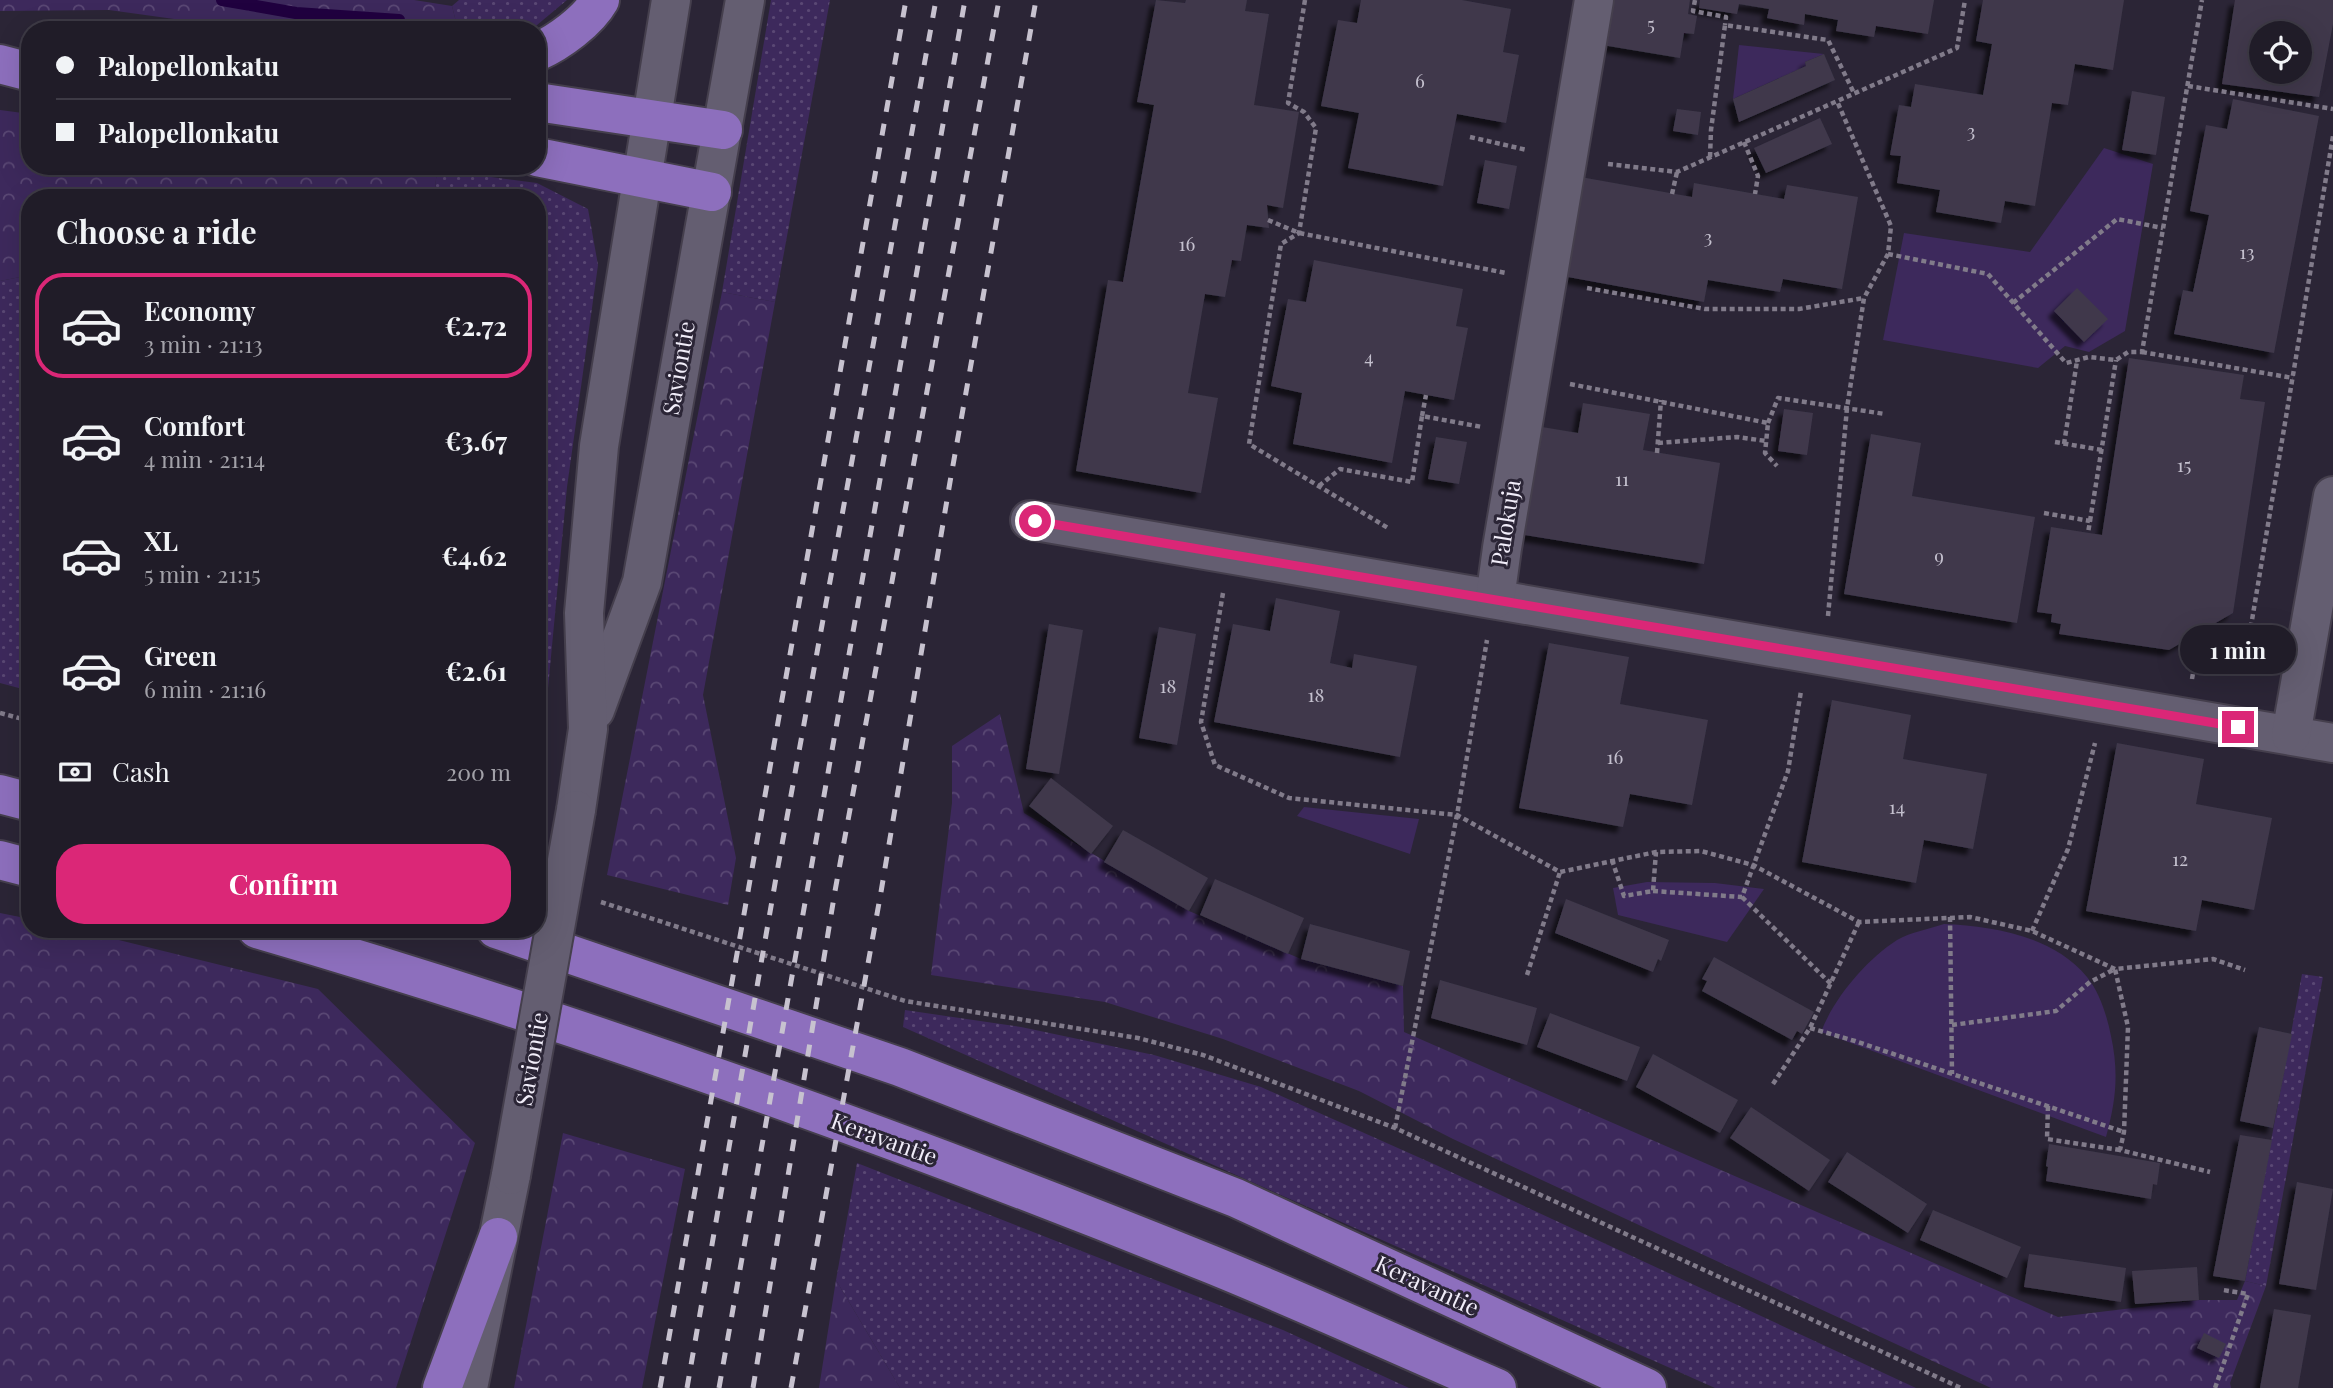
<!DOCTYPE html>
<html lang="en">
<head>
<meta charset="utf-8">
<style>
  :root { --surface:#201c28; --page:#282530; --text:#f1f3f6; --muted:#a2a1a8; --line:#3d3a45; --accent:#db2777 }
  body { margin:0; font-family:"Playfair Display",serif; background:var(--page); color:var(--text); height:100vh; display:flex; flex-direction:column; font-size:26px; white-space:nowrap }
  * { box-sizing:border-box; margin:0 }
  p { font-size:23px; color:var(--muted) }
  .icon { flex:none; width:38px; height:38px; fill:none; stroke:currentColor; stroke-width:2; stroke-linecap:round; stroke-linejoin:round }
  .map { position:relative; flex:1; overflow:hidden }
  .details { position:absolute; left:21px; top:189px; width:525px; height:749px; display:flex; flex-direction:column; background:var(--surface); border-radius:28px; box-shadow:0 7px 28px #0002,0 0 0 2px var(--line) }
  .details>* { flex:none }
  .top-card { position:absolute; left:21px; top:21px; width:525px; height:154px; border-radius:28px; box-shadow:0 7px 28px #0002,0 0 0 2px var(--line); display:grid; align-content:center; height:154px; padding:0 35px; background:var(--surface) }
  .fabs { position:absolute; left:2249px; top:21px; display:grid; gap:14px }
  .fabs a { display:grid; place-items:center; width:63px; height:63px; border-radius:50%; background:var(--surface); box-shadow:0 7px 28px #0002,0 0 0 2px var(--line); font-size:35px }
  .end { position:absolute; width:32px; height:32px; margin:-16px; border:9px solid #db2777; background:#fff; box-shadow:0 0 0 4px #fff }
  .from { border-radius:50% }
  .bubble { position:absolute; height:49px; border-radius:24px; background:var(--surface); box-shadow:0 7px 28px #0002,0 0 0 2px var(--line); font-size:23px; font-weight:700; line-height:49px; text-align:center }
  .top-card b { display:flex; align-items:center; gap:24px; height:66px; font-size:26px }
  .top-card b+b { border-top:2px solid var(--line) }
  .top-card i { width:18px; height:18px; background:var(--text) }
  ul { padding:0; list-style:none }
  li { display:flex; align-items:center; gap:21px; height:105px; margin:0 14px 10px; padding:0 21px; border:4px solid transparent; border-radius:28px }
  li div { flex:1 }
  li b { display:block; font-size:26px }
  li em { font-style:normal; font-weight:700 }
  li.current { border-color:var(--accent) }
  li>.icon { width:63px; height:63px; stroke-width:1.5 }
  h2 { padding:0 35px; font-size:32px; line-height:84px }
  .pay { display:flex; align-items:center; gap:18px; height:77px; padding:0 35px; font-size:26px }
  .pay p { margin-inline-start:auto }
  .primary-button { display:flex; gap:14px; margin-top:auto; padding:14px 35px }
  .primary-button a { flex:1; height:80px; border-radius:28px; background:var(--accent); color:#fff; font-size:28px; font-weight:700; line-height:80px; text-align:center }
  .map>svg:first-child { display:block }
  .grass { fill:url(#grass-dots) }
  .forest { fill:url(#forest-crowns) }
  .park { fill:#3d295c }
  .lines { fill:none; stroke-linecap:round; stroke-linejoin:round }
  .stream { stroke:#20013f; stroke-width:12 }
  .building { fill:#3f394b; fill-rule:evenodd; filter:url(#shadow) }
  .street-casing { stroke:#453f4d; stroke-width:42 }
  .secondary-casing { stroke:#453f4d; stroke-width:42 }
  .primary-casing { stroke:#453f4d; stroke-width:42 }
  .path { stroke:#817b8a; stroke-width:4.5; stroke-dasharray:5 3.5; stroke-linecap:butt }
  .street { stroke:#645e71; stroke-width:38 }
  .secondary { stroke:#645e71; stroke-width:38 }
  .primary { stroke:#8d6fbd; stroke-width:38 }
  .rail { stroke:#c7c2cf; stroke-width:5; stroke-dasharray:12 12; stroke-linecap:butt }
  .secondary-bridge-casing { stroke:#453f4d; stroke-width:42; stroke-linecap:butt }
  .secondary-bridge { stroke:#645e71; stroke-width:38 }
  .route { stroke:#db2777; stroke-width:9 }
  .labels { text-anchor:middle; stroke-width:6; stroke-linejoin:round; paint-order:stroke }
  .number-label { font-size:19px; fill:#c4c0ce }
  .street-label { font-size:23px; fill:#f1edf9; stroke:#2b2536 }
</style>
</head>
<body>
<div class="map">
<svg width="2333" height="1388" viewBox="0 0 2333 1388">
  <defs>
    <pattern id="grass-dots" width="8" height="8" patternUnits="userSpaceOnUse" patternTransform="scale(1.75)"><rect width="8" height="8" fill="#3d295c"/><path d="M2 2h.1M6 6h.1" fill="none" stroke="#5a4874" stroke-width="1.8" stroke-linecap="round"/></pattern>
    <pattern id="forest-crowns" width="20" height="18" patternUnits="userSpaceOnUse" patternTransform="scale(1.75)"><rect width="20" height="18" fill="#3d295c"/><path d="M2 6a3 3 0 1 1 6 0M12 15a3 3 0 1 1 6 0" fill="none" stroke="#5a4874"/></pattern>
    <filter id="shadow"><feDropShadow dx="-6" dy="6" stdDeviation="2" flood-color="#0009"/></filter>
  </defs>
  <rect width="100%" height="100%" fill="#2b2536"/>
  <g class="grass">
    <path d="M459 0H567L531 30H458L452 6Z"/>
    <path d="M771 0H830L775 302 722 292Z"/>
    <path d="M437 170 537 183 588 209 598 265 567 487 537 805V198H434Z"/>
    <path d="M30 275V691L0 683V281Z"/>
    <path d="M2302 974 2323 977 2266 1286 2245 1281Z"/>
    <path d="M905 1010 1021 1027 1154 1055 1261 1087 1436 1165 1916 1388H1715L903 1027Z"/>
    <path d="M857 1163 1283 1330 1409 1388H900L836 1280Z"/>
  </g>
  <g class="forest">
    <path d="M0 0H414L452 6 458 30H254L109 10 0 11Z"/>
    <path d="M0 110 30 114V166H410L437 170 434 198H30V275L0 281Z"/>
    <path d="M722 292 775 302 703 695 736 858 728 905 607 875Z"/>
    <path d="M1000 714 1024 813 1189 911 1301 959 1403 986 1404 1032 2058 1317 2199 1300H2237L2245 1281 2266 1286 2230 1383 2231 1388H1991L1453 1139 1359 1091 1223 1039 1105 1002 931 975 952 803V746Z"/>
    <path d="M0 913 30 919V929H74L318 989 475 1143 396 1388H0Z"/>
    <path d="M563 1133 685 1169 642 1388H514Z"/>
    <path d="M836 1280 900 1388H819Z"/>
  </g>
  <g class="park">
    <path d="M1739 45 1824 54 1805 62 1806 66 1733 99Z"/>
    <path d="M2104 148 2153 164 2125 331 2089 352 2065 346 2038 368 1883 340 1904 233 2030 252Z"/>
    <path d="M1304 807 1419 819 1410 854 1297 816Z"/>
    <path d="M1647 882 1715 883 1764 889 1727 942 1618 915 1613 888Z"/>
    <path d="M1944 924C1993 926 2053 936 2087 977 2100 993 2107 1016 2111 1036 2119 1073 2116 1101 2106 1137L1821 1032C1834 998 1866 960 1897 940 1911 932 1929 929 1944 924Z"/>
  </g>
  <g class="lines">
    <path class="stream" d="M222 0 296 13 399 20"/>
  </g>
  <g class="building">
    <path d="M1156 0 1185 3 1186 0H1247L1245 11 1269 14 1254 105 1299 112 1283 208 1267 205 1269 228 1247 225 1241 261 1232 260 1225 297 1205 294 1188 393 1218 398 1201 493 1076 471 1108 280 1123 282 1154 105 1137 102Z"/>
    <path d="M1361 0H1462L1511 9 1503 52 1519 55 1506 123 1457 114 1443 186 1348 168 1359 113 1321 106 1338 20 1357 23Z"/>
    <path d="M1610 0H1690L1688 14 1697 16 1694 34 1684 33 1680 58 1602 45Z"/>
    <path d="M1700 0H1934L1928 34 1876 26 1874 37 1836 31 1838 20 1805 14 1804 25 1767 18 1769 9 1739 4 1737 14 1699 8Z"/>
    <path d="M1983 0H2124L2113 70 2075 64 2068 105 2052 103 2035 206 2005 201 2001 223 1936 212 1940 190 1897 183 1901 156 1890 155 1899 105 1911 107 1915 84 1983 95 1992 44 1976 41Z"/>
    <path d="M2235 0H2333V24L2319 97 2222 84ZM2261 33H2300V72H2261Z"/>
    <path d="M1824 54 1835 80 1739 122 1733 99 1806 66 1805 62Z"/>
    <path d="M2132 91 2165 97 2156 155 2122 150Z"/>
    <path d="M2233 99 2319 116 2274 353 2174 334 2183 290 2193 292 2209 215 2190 211 2206 125 2227 129Z"/>
    <path d="M1677 109 1701 112 1698 135 1673 131Z"/>
    <path d="M1820 118 1832 144 1766 173 1754 148Z"/>
    <path d="M1485 160 1517 166 1509 209 1477 203Z"/>
    <path d="M1575 176 1692 197 1694 183 1784 199 1787 185 1858 197 1842 289 1783 279 1780 292 1708 280 1704 302 1557 275Z"/>
    <path d="M1314 260 1463 289 1456 326 1468 328 1454 400 1405 391 1392 463 1293 444 1302 393 1271 386 1288 299 1306 302Z"/>
    <path d="M2077 288 2108 319 2084 342 2054 311Z"/>
    <path d="M2129 358 2244 375 2240 399 2265 402 2233 613 2169 650 2059 634 2061 624 2051 622 2052 614 2037 612 2051 527 2102 535Z"/>
    <path d="M1583 403 1650 414 1643 450 1720 463 1704 564 1518 534 1536 426 1578 433Z"/>
    <path d="M1784 409 1813 413 1807 455 1778 451Z"/>
    <path d="M1871 434 1921 443 1912 496 2035 517 2017 623 1844 594Z"/>
    <path d="M1436 437 1467 442 1459 484 1428 479Z"/>
    <path d="M1276 598 1340 611 1330 663 1352 668 1354 654 1417 666 1400 757 1214 722 1233 624 1270 631Z"/>
    <path d="M1049 624 1083 630 1059 774 1026 769Z"/>
    <path d="M1159 627 1196 634 1177 745 1139 738Z"/>
    <path d="M1549 643 1629 657 1620 704 1708 720 1692 805 1630 794 1623 827 1519 808Z"/>
    <path d="M1832 700 1911 715 1903 759 1987 774 1973 849 1924 840 1916 883 1802 862Z"/>
    <path d="M2117 743 2204 759 2196 804 2272 818 2254 910 2202 900 2196 931 2086 911Z"/>
    <path d="M1051 778 1113 826 1091 854 1029 806Z"/>
    <path d="M1123 830 1208 878 1189 911 1104 862Z"/>
    <path d="M1215 879 1304 918 1288 954 1200 915Z"/>
    <path d="M1566 899 1669 940 1661 961 1658 959 1653 972 1555 933Z"/>
    <path d="M1310 924 1410 951 1403 986 1301 959Z"/>
    <path d="M1714 957 1814 1012 1802 1034 1797 1031 1792 1040 1702 991 1707 981 1702 979Z"/>
    <path d="M1440 980 1537 1008 1527 1045 1431 1018Z"/>
    <path d="M1550 1013 1640 1047 1627 1081 1537 1047Z"/>
    <path d="M2259 1027 2292 1034 2273 1128 2240 1121Z"/>
    <path d="M1653 1054 1738 1100 1720 1133 1636 1087Z"/>
    <path d="M1751 1107 1830 1160 1809 1191 1730 1138Z"/>
    <path d="M2240 1135 2272 1140 2245 1281 2213 1276Z"/>
    <path d="M2049 1144 2160 1163 2157 1185 2153 1184 2151 1199 2046 1181 2048 1167 2046 1166Z"/>
    <path d="M1847 1152 1927 1204 1908 1233 1828 1182Z"/>
    <path d="M2297 1182 2333 1189 2316 1290 2279 1284Z"/>
    <path d="M1933 1210 2021 1247 2007 1278 1920 1240Z"/>
    <path d="M2029 1254 2126 1268 2121 1302 2024 1287Z"/>
    <path d="M2197 1267 2199 1300 2135 1304 2132 1271Z"/>
    <path d="M2274 1309 2311 1315 2298 1388H2260Z"/>
    <path d="M2204 1333 2226 1344 2219 1358 2197 1348Z"/>
  </g>
  <g class="lines">
    <g class="street-casing">
      <g id="street">
        <path d="M1030 520 2333 743"/>
        <path d="M1495 599 1502 548 1594 0"/>
        <path d="M2291 735 2333 496"/>
      </g>
    </g>
    <g class="secondary-casing">
      <g id="secondary">
        <path d="M595 710 642 582 745 0"/>
        <path d="M576 810 588 729 584 613 599 446 671 0"/>
        <path d="M468 1388 511 1175"/>
      </g>
    </g>
    <g class="primary-casing">
      <g id="primary">
        <path d="M537 52C559 42 588 21 600 0"/>
        <path d="M0 64 30 72"/>
        <path d="M537 102 723 130"/>
        <path d="M537 157 712 192"/>
        <path d="M0 794 30 802"/>
        <path d="M0 860 30 868"/>
        <path d="M257 929C580 1023 898 1138 1210 1264 1306 1303 1401 1347 1497 1388"/>
        <path d="M496 929 900 1067 1236 1198 1647 1388"/>
        <path d="M442 1388 498 1237"/>
      </g>
    </g>
    <g class="path">
      <path d="M1305 0 1288 103 1304 112 1316 128 1299 233 1281 244 1249 444 1388 528"/>
      <path d="M1695 0 1693 11 1726 17 1725 25"/>
      <path d="M2188 86 2333 109"/>
      <path d="M1470 137 1527 150"/>
      <path d="M1744 142 1758 176 1755 194"/>
      <path d="M1710 157 1711 130 1725 25 1828 40 1854 93"/>
      <path d="M1608 164 1677 172 1957 48 1965 0"/>
      <path d="M1672 194 1677 172"/>
      <path d="M1268 220 1299 233 1506 273"/>
      <path d="M1888 254 1988 274 2066 363 2089 357 2116 360 2128 352H2142L2202 0"/>
      <path d="M1587 288 1705 309H1799L1864 298"/>
      <path d="M2013 303 2117 219 2163 228"/>
      <path d="M2142 352 2293 378"/>
      <path d="M1570 384 1768 423 1765 453 1777 466"/>
      <path d="M1422 416 1426 395"/>
      <path d="M1768 423 1778 398 1885 414"/>
      <path d="M2055 442 2102 450"/>
      <path d="M1658 443 1737 437 1766 441"/>
      <path d="M2064 444 2077 361"/>
      <path d="M1657 453 1661 400"/>
      <path d="M1319 486 1340 469 1412 482 1422 416 1482 427"/>
      <path d="M2044 513 2090 521 2088 533"/>
      <path d="M2090 521 2116 360"/>
      <path d="M1223 593 1201 722 1215 765 1289 798 1457 815 1560 872 1656 852 1701 851 1753 865 1859 922 1970 917 2032 931 2115 969 2213 959 2245 970"/>
      <path d="M1828 616 1847 408 1864 298 1888 254 1891 226 1837 101"/>
      <path d="M2249 638 2267 640"/>
      <path d="M2192 679 2194 667 2249 638 2333 136"/>
      <path d="M0 713 30 721"/>
      <path d="M1612 860 1624 896 1653 891 1656 852"/>
      <path d="M1653 891 1742 897 1788 771 1801 691"/>
      <path d="M1742 897 1831 984"/>
      <path d="M601 902 905 1001 1138 1038 1203 1055 1395 1128 1961 1388"/>
      <path d="M1950 917 1952 1074"/>
      <path d="M2032 931 2068 849 2095 743"/>
      <path d="M1527 975 1560 872"/>
      <path d="M1952 1025 2056 1011 2090 982 2115 969 2128 1027 2124 1132 2120 1150 2210 1172"/>
      <path d="M1810 1028 1855 1041 2124 1132"/>
      <path d="M1773 1084 1810 1028 1859 922"/>
      <path d="M2048 1106 2047 1139 2120 1150"/>
      <path d="M1395 1128 1457 815 1487 640"/>
      <path d="M2215 1388 2248 1294 2223 1290"/>
    </g>
    <use href="#street" class="street"/>
    <use href="#secondary" class="secondary"/>
    <use href="#primary" class="primary"/>
    <g class="rail">
      <path d="M660 1388 906 0"/>
      <path d="M687 1388 777 872 936 0"/>
      <path d="M719 1388 965 0"/>
      <path d="M753 1388 835 891 999 0"/>
      <path d="M791 1388 881 892 950 482 1036 0"/>
    </g>
    <g class="secondary-bridge-casing">
      <path id="secondary-bridge" d="M511 1175 576 810"/>
    </g>
    <use href="#secondary-bridge" class="secondary-bridge"/>
  </g>
  <g class="lines">
    <path class="route" d="M1035 521 2238 727"/>
  </g>
  <g class="labels">
    <g class="number-label">
      <text x="1651" y="31">5</text>
      <text x="1420" y="88">6</text>
      <text x="1971" y="138">3</text>
      <text x="1708" y="244">3</text>
      <text x="1187" y="251">16</text>
      <text x="2247" y="259">13</text>
      <text x="1369" y="364">4</text>
      <text x="2184" y="472">15</text>
      <text x="1622" y="486">11</text>
      <text x="1939" y="563">9</text>
      <text x="1168" y="693">18</text>
      <text x="1316" y="702">18</text>
      <text x="1615" y="764">16</text>
      <text x="1897" y="814">14</text>
      <text x="2180" y="866">12</text>
    </g>
    <g class="street-label">
      <text transform="translate(679 368) rotate(-80)" y="8">Saviontie</text>
      <text transform="translate(1506 523) rotate(-81)" y="8">Palokuja</text>
      <text transform="translate(532 1059) rotate(-80)" y="8">Saviontie</text>
      <text transform="translate(884 1139) rotate(20)" y="8">Keravantie</text>
      <text transform="translate(1427 1286) rotate(25)" y="8">Keravantie</text>
    </g>
  </g>
</svg>
<div class="fabs">
<a><svg class="icon" aria-label="locate" viewBox="0 0 24 24"><circle cx="12" cy="12" r="6"/><path d="M12 2v4M12 18v4M2 12h4M18 12h4"/></svg></a>
</div>
<i class="end from" style="left:1035px;top:521px"></i>
<i class="end" style="left:2238px;top:727px"></i>
<div class="bubble" style="left:2180px;top:625px;width:116px">1 min</div>
<div class="top-card">
<b><i class="from"></i>Palopellonkatu</b>
<b><i></i>Palopellonkatu</b>
</div>
<section class="details">
<h2>Choose a ride</h2>
<ul>
<li class="current"><svg class="icon" aria-label="car" viewBox="0 0 24 24"><path d="M5 17H2v-5l4-1 3-4h7l3 4 3 1v5h-3M9 17h6M6 11h13"/><circle cx="7" cy="17" r="2"/><circle cx="17" cy="17" r="2"/></svg><div><b>Economy</b><p>3 min · 21:13</p></div><em>€2.72</em></li>
<li><svg class="icon" aria-label="car" viewBox="0 0 24 24"><path d="M5 17H2v-5l4-1 3-4h7l3 4 3 1v5h-3M9 17h6M6 11h13"/><circle cx="7" cy="17" r="2"/><circle cx="17" cy="17" r="2"/></svg><div><b>Comfort</b><p>4 min · 21:14</p></div><em>€3.67</em></li>
<li><svg class="icon" aria-label="car" viewBox="0 0 24 24"><path d="M5 17H2v-5l4-1 3-4h7l3 4 3 1v5h-3M9 17h6M6 11h13"/><circle cx="7" cy="17" r="2"/><circle cx="17" cy="17" r="2"/></svg><div><b>XL</b><p>5 min · 21:15</p></div><em>€4.62</em></li>
<li><svg class="icon" aria-label="car" viewBox="0 0 24 24"><path d="M5 17H2v-5l4-1 3-4h7l3 4 3 1v5h-3M9 17h6M6 11h13"/><circle cx="7" cy="17" r="2"/><circle cx="17" cy="17" r="2"/></svg><div><b>Green</b><p>6 min · 21:16</p></div><em>€2.61</em></li>
</ul>
<div class="pay"><svg class="icon" aria-label="cash" viewBox="0 0 24 24"><path d="M3 7h18v10H3z"/><circle cx="12" cy="12" r="2"/></svg>Cash<p>200 m</p></div>
<div class="primary-button"><a>Confirm</a></div>
</section>
</div>
</body>
</html>
